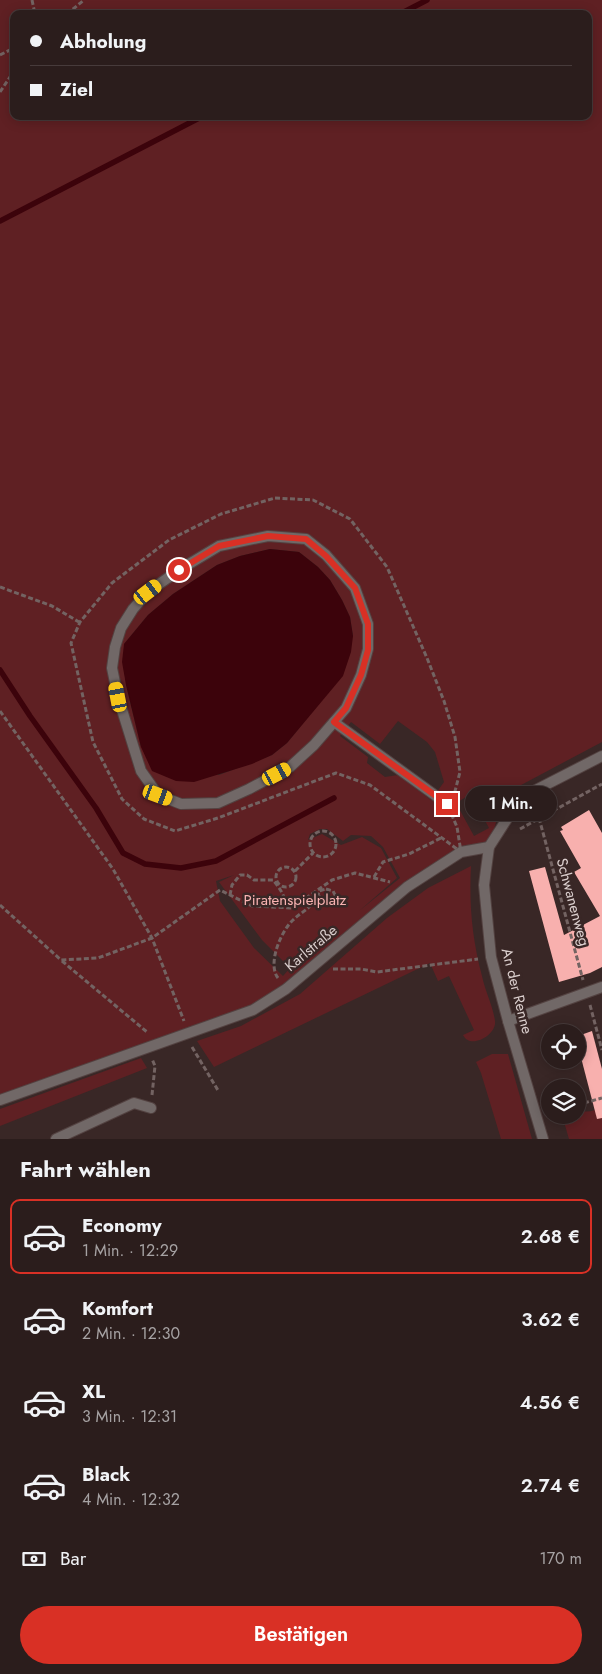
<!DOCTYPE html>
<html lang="de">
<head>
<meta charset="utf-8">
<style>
  :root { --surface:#2b1d1c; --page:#372a29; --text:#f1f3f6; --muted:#a6a2a3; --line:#473b3b; --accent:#d93025 }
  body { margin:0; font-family:Jost,sans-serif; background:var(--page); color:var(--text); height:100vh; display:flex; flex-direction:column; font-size:19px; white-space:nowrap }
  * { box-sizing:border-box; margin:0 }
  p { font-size:16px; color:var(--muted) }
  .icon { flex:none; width:28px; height:28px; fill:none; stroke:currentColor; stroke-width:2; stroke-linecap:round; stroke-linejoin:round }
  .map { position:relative; height:1139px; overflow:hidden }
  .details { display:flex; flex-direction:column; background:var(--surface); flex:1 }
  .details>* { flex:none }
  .banner { position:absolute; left:10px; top:10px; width:582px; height:110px; border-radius:10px; box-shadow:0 2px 12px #0003,0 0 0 1px var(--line); display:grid; align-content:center; height:110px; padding:0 20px; background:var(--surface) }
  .tools { position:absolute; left:541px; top:1024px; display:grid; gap:10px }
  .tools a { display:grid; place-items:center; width:45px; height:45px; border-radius:50%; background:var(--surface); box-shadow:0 2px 12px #0003,0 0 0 1px var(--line); font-size:25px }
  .end { position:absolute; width:22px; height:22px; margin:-11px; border:6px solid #d93025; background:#fff; box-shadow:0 0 0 2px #fff }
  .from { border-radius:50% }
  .bubble { position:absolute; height:35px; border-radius:18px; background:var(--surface); box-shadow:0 2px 12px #0003,0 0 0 1px var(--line); font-size:16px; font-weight:600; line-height:35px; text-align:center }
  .car { position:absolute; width:15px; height:30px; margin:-15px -8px; border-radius:6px; box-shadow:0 0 4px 1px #0007; background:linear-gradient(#f5c518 24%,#345 0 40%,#f5c518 0 76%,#345 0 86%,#f5c518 0) }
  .banner b { display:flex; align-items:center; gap:18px; height:48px; font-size:19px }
  .banner b+b { border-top:1px solid var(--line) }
  .banner i { width:12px; height:12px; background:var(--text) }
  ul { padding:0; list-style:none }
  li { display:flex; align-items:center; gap:15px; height:75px; margin:0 10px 8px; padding:0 10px; border:2px solid transparent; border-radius:10px }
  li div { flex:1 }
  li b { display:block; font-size:19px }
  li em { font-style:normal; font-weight:600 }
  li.active { border-color:var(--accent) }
  li>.icon { width:45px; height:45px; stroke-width:1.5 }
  h2 { padding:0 20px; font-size:22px; line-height:60px }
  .pay { display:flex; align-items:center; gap:12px; height:55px; padding:0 20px; font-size:19px }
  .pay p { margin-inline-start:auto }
  .button { display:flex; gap:10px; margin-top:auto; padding:10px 20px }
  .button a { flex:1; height:58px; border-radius:30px; background:var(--accent); color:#fff; font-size:20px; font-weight:600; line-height:58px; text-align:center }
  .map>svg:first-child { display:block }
  .green { fill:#5f2023; fill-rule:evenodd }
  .water { fill:#3c030b }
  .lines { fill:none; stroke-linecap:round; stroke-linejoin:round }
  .stream { stroke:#3c030b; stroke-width:5.5 }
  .building { fill:#f8b0ae }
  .service-casing { stroke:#534241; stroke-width:12 }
  .minor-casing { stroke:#534241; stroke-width:12 }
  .path { stroke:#736362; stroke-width:3; stroke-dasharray:5 2.5; stroke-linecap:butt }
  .service { stroke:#716867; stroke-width:10 }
  .minor { stroke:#716867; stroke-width:10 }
  .route { stroke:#d93025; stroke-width:6 }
  .labels { text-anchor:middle; stroke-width:5; stroke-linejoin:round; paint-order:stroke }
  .park-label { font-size:15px; fill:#f9b3b2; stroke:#392726 }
  .street-label { font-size:15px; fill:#dacecd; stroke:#392726 }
</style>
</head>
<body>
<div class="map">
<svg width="602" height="1139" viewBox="0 0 602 1139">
  <rect width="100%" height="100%" fill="#392726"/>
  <g class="green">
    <path d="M0 0H602V742L504 794 489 847 461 852 253 1010 0 1104ZM14 14H589V116H14ZM270 549 299 552 318 567 330 580 342 600 350 617 353 636 318 705 287 743 272 755 219 775 141 747 126 685 124 644 148 615 173 594 217 565 240 556ZM398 721 427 742 435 752 444 782 431 800 398 775 385 777 367 763 368 757 340 736 351 722 380 744ZM471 794 489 828 474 836 456 803ZM320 829H327L343 841 351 835 371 836 383 847 400 878 359 911 397 878 381 848 362 837 341 845 322 834 308 840 310 834ZM234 875 219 882 262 940 290 968 283 976 254 948 220 901 216 881Z"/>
    <path d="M471 866C469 905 472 938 482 976 485 991 493 1006 495 1021 497 1035 470 1050 463 1035L474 1030 449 976 438 981 430 963 214 1067 197 1041 241 1026 300 994 387 918 428 888Z"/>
    <path d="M492 1054H508L532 1139H501L481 1073 476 1062Z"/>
    <path d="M141 1058 147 1068 0 1126V1109Z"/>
    <path d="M578 1108C584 1115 594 1110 602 1108V1139H569L562 1115H578Z"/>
  </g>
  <path class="water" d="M270 549 299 552 318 567 330 580 342 600 350 617 353 636 351 652 343 676 287 743 272 755 252 764 194 782 176 781 152 771 141 747 126 685 122 662 124 644 148 615 173 594 217 565 240 556Z"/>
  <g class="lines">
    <g class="stream">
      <path d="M400 14 427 0"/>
      <path d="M0 221 203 116"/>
      <path d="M0 670 30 716 96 808 123 853 145 864 181 868 216 861 334 798"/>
    </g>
  </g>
  <g class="building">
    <path d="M589 810 602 833V967L590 973 559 982 529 871 545 867 564 935 600 916 574 872 581 868 560 831 563 830 561 827Z"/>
    <path d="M592 1031 602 1069V1118L597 1119 578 1046V1036Z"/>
  </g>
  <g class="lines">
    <g class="service-casing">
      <g id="service">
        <path d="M268 536 306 539 326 555 355 588 368 624V649L361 675 346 708 314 745 290 767 249 789 218 803 181 804 158 795 141 771 118 697 112 668 115 647 121 628 133 609 148 592 179 570 219 546Z"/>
        <path d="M334 722 447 804"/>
        <path d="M0 1100 253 1010 286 989 407 887 461 852 489 847"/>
        <path d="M56 1139 134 1103 151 1108"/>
      </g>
    </g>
    <g class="minor-casing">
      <g id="minor">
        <path d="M508 1021 602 987"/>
        <path d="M543 1139 508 1021 491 957 484 885 489 847 507 819 528 794 602 756"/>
      </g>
    </g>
    <g class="path">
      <path d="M32 0 35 14"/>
      <path d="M67 14 84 0"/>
      <path d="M0 55 14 48"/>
      <path d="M0 92 14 71"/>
      <path d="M275 498 313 500 350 519 387 567 427 658 444 701 455 737 460 772 454 795 447 804 457 827 461 852 370 785 336 773 218 818 175 831 144 819 122 799 93 742 71 643 80 622 112 583 169 540 221 514Z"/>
      <path d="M0 587 52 606 79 622"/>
      <path d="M0 711 113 869 152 938 184 1021"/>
      <path d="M539 818 583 980"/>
      <path d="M520 829 602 784"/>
      <circle cx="323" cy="844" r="13"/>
      <circle cx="286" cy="877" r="10"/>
      <path d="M295 871 313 853"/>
      <path d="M374 877 383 862 409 854 441 838"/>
      <path d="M326 889 333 891 335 895 345 900 342 905C334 900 325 903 318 895L319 891Z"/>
      <path d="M230 895 232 885 240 875H247L254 880H273C279 887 287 898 285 907"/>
      <path d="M0 905 61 960 98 958 152 938 220 890 252 906 292 908 332 880 355 873 390 882"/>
      <path d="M62 961 147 1032"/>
      <path d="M333 969H361L377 972 478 959"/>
      <path d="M278 978C267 964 281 931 293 920 299 914 306 911 312 904L308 896"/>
      <path d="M590 1005 602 1050"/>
      <path d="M192 1047 219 1092"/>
      <path d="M152 1095 155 1066 152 1059"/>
      <path d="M584 1103 602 1098"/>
    </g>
    <use href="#service" class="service"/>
    <use href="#minor" class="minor"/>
  </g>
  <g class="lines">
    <path class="route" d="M179 570 219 546 268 536 306 539 326 556 355 588 368 624V650L361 675 346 708 334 722 447 804"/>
  </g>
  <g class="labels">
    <g class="park-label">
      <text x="295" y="905">Piratenspielplatz</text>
    </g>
    <g class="street-label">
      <text transform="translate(573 902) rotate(75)" y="5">Schwanenweg</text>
      <text transform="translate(311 948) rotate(-40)" y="5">Karlstraße</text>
      <text transform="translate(517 991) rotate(76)" y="5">An der Renne</text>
    </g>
  </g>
</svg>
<div class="tools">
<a><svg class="icon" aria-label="locate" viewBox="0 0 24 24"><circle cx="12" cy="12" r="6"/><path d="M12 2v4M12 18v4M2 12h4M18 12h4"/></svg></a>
<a><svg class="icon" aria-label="layers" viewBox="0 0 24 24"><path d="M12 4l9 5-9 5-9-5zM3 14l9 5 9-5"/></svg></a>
</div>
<i class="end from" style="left:179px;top:570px"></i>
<i class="end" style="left:447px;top:804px"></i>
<div class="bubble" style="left:465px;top:786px;width:92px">1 Min.</div>
<i class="car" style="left:148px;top:592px;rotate:53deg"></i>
<i class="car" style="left:118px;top:697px;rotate:349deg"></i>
<i class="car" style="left:277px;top:774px;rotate:62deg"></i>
<i class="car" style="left:158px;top:795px;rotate:110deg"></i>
<div class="banner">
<b><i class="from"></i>Abholung</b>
<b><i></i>Ziel</b>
</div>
</div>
<section class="details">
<h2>Fahrt wählen</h2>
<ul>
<li class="active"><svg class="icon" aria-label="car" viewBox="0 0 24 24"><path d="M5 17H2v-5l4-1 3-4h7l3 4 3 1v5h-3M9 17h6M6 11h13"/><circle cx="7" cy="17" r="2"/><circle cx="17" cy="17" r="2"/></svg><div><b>Economy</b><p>1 Min. · 12:29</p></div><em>2.68 €</em></li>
<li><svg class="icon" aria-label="car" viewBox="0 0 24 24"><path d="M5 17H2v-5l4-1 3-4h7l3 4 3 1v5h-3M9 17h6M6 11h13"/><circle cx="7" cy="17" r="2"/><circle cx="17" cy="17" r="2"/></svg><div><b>Komfort</b><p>2 Min. · 12:30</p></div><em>3.62 €</em></li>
<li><svg class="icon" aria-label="car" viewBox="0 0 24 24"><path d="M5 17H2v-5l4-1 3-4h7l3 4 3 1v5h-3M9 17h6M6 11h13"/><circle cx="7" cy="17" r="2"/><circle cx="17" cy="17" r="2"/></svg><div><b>XL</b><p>3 Min. · 12:31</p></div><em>4.56 €</em></li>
<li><svg class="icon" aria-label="car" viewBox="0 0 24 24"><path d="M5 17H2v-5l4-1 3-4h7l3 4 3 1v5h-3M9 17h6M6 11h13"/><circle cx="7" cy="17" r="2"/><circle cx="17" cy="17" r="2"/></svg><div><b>Black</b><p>4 Min. · 12:32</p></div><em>2.74 €</em></li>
</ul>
<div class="pay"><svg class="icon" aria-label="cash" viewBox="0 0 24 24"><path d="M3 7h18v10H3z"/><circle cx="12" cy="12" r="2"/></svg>Bar<p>170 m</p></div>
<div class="button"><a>Bestätigen</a></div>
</section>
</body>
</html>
